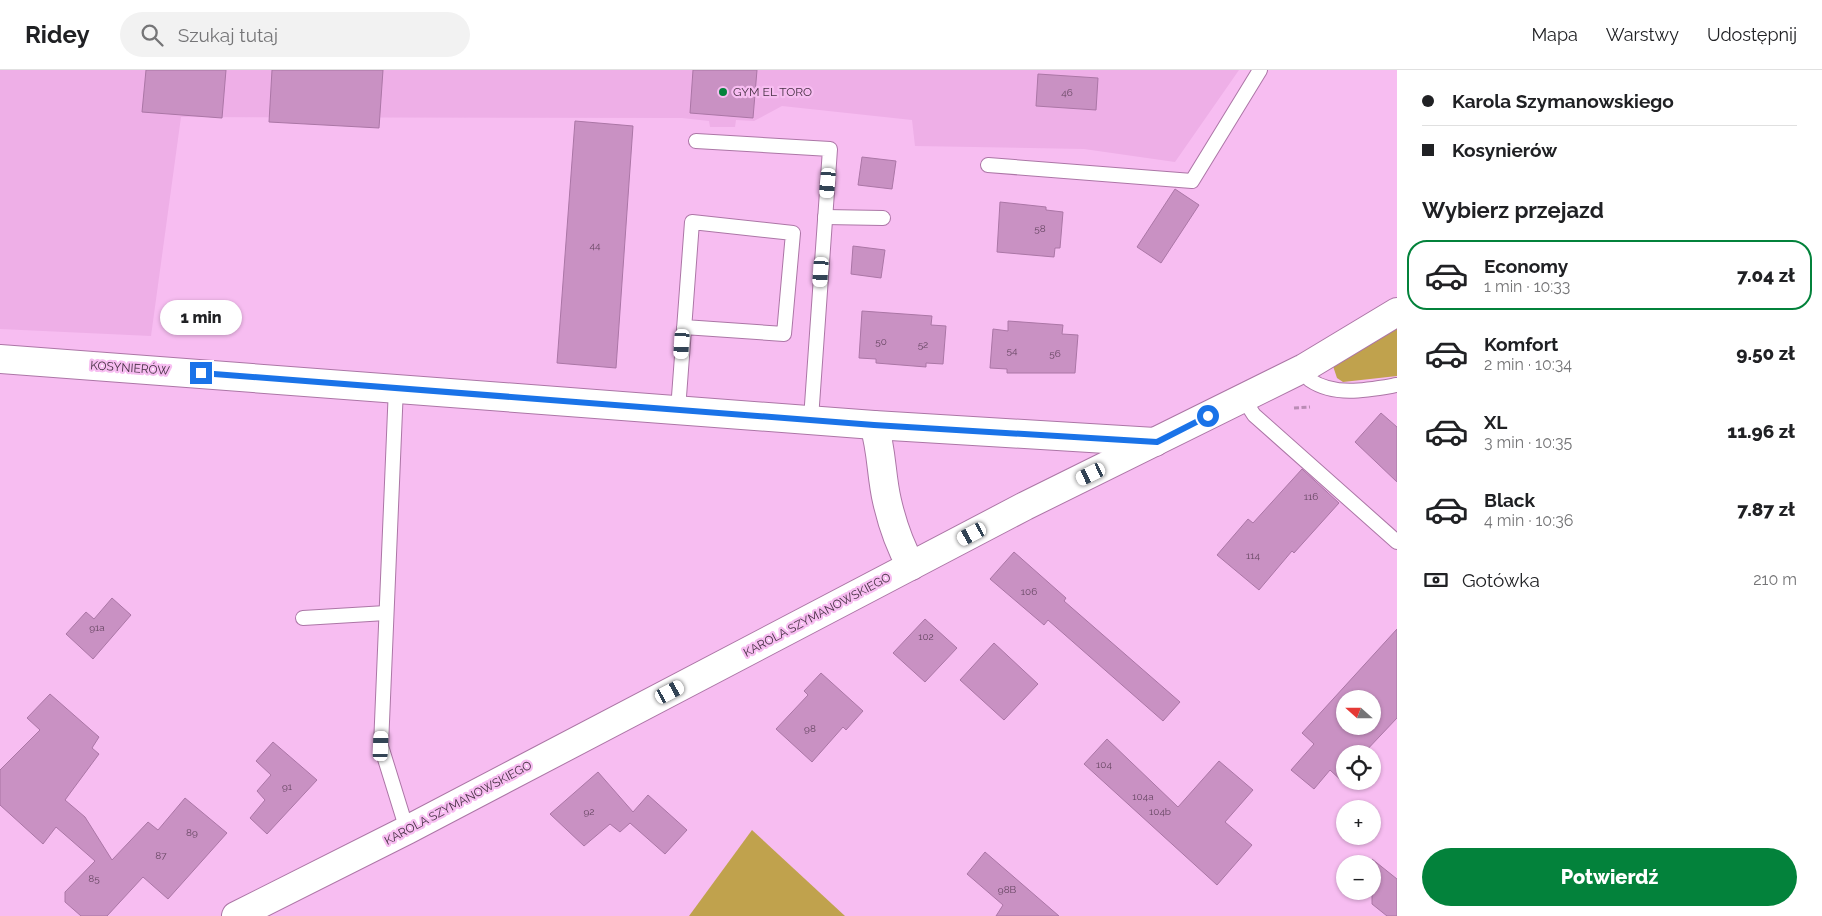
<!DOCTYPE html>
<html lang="pl">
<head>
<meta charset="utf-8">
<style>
  :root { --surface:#fff; --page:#f2f2f2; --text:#202124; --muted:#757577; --line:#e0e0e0; --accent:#03823b }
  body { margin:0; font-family:Raleway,sans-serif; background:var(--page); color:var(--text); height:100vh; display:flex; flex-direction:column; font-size:19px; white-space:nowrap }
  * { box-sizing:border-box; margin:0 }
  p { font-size:16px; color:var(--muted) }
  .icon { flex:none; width:28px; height:28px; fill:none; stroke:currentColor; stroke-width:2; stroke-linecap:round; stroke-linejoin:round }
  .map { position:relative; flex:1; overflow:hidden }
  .sheet { display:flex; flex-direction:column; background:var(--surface); width:425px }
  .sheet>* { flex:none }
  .top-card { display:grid; align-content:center; height:110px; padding:0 25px; background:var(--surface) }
  .needle { width:32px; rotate:291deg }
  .fabs { position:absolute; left:1336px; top:620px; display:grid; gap:10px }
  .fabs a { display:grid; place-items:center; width:45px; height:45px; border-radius:50%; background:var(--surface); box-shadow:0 1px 4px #0004; font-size:25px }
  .end { position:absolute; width:22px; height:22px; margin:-11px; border:6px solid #1a73e8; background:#fff; box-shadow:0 0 0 2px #fff }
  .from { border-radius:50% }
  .bubble { position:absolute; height:35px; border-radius:18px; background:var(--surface); box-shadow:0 1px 4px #0004; font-size:16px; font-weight:800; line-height:35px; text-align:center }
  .car { position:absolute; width:15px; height:30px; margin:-15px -8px; border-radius:6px; box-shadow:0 0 4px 1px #0007; background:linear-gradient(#fff 24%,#345 0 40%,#fff 0 76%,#345 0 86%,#fff 0) }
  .top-card b { display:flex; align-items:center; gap:18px; height:48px; font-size:19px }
  .top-card b+b { border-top:1px solid var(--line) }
  .top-card i { width:12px; height:12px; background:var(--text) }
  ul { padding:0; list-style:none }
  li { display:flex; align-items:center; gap:15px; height:70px; margin:0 10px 8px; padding:0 15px; border:2px solid transparent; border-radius:20px }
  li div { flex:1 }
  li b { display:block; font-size:19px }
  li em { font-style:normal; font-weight:800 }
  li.current { border-color:var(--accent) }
  li>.icon { width:45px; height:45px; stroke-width:1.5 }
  h2 { padding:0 25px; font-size:22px; line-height:60px }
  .pay { display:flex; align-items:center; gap:12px; height:55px; padding:0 25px; font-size:19px }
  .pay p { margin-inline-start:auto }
  .button { display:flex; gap:10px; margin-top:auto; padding:10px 25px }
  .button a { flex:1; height:58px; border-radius:30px; background:var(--accent); color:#fff; font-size:20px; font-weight:800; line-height:58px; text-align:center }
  header { display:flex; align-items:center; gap:30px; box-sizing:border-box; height:70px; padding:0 25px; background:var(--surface); border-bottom:1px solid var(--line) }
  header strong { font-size:24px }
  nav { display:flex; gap:28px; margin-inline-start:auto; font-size:18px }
  .search { width:350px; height:45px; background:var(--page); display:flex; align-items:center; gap:12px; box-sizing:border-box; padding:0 18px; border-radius:28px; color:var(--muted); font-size:19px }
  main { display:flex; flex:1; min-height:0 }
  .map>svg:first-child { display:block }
  .built { fill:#eeafe7 }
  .green { fill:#c0a24d }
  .building { fill:#c991c3; stroke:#ab76a6; fill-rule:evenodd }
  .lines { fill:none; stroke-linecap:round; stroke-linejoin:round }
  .lane-casing { stroke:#ac76a6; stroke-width:16 }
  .street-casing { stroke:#ac76a6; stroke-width:30 }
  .path { stroke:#ba8cb5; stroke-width:3; stroke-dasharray:5 2.5; stroke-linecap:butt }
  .lane { stroke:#fff; stroke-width:14 }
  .street { stroke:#fff; stroke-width:28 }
  .route { stroke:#1a73e8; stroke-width:6 }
  .poi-dot { fill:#03823b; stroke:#f7bdf1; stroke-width:2 }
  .labels { text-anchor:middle; stroke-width:4.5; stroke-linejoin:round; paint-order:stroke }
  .number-label { font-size:10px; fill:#684864 }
  .poi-label { font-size:12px; fill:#473044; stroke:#f7bdf1; text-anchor:start }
  .street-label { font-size:12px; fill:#473044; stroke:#f7bdf1 }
</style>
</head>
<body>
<header>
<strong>Ridey</strong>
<div class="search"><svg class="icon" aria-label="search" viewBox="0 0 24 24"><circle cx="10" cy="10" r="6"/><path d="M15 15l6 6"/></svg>Szukaj tutaj</div>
<nav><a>Mapa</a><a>Warstwy</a><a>Udostępnij</a></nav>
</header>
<main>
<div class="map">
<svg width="1397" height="846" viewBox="0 0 1397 846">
  <rect width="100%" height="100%" fill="#f7bdf1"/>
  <path class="built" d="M0 0H1239L1175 92 1084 79 915 76 912 50 782 36 754 51 736 50 735 57H710L709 51 682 48 181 47 151 266 0 259Z"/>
  <g class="green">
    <path d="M1397 256V306L1343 312 1337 308 1333 296Z"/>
    <path d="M752 760 845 846H689Z"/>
  </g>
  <g class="building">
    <path d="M146 0H226L222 48 142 42Z"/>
    <path d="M272 0H383L379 58 269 52Z"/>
    <path d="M693 0H757L753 48 690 43Z"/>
    <path d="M1038 4 1098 8 1096 40 1036 36Z"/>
    <path d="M575 51 633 56 616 298 557 293Z"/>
    <path d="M862 87 896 91 892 119 858 115Z"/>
    <path d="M1175 119 1199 135 1161 193 1137 177Z"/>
    <path d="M1000 132 1046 137V140L1063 142 1060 178H1055L1054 187 997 182Z"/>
    <path d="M853 176 885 180 881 208 851 204Z"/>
    <path d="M862 241 932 246 931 255 946 256 943 294 926 293V297L876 293V289L859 288Z"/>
    <path d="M1008 251 1063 255 1062 264 1078 265 1075 303H1007V299L990 298 993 259 1008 261Z"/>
    <path d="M1381 343 1397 357V412L1355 372Z"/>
    <path d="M1302 399 1339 433 1294 483 1292 481 1259 520 1217 485 1248 449 1253 453Z"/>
    <path d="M1014 482 1066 528 1064 531 1180 632 1163 651 1048 550 1044 555 990 509Z"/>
    <path d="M112 528 131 545 93 589 66 564 86 542 94 549Z"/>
    <path d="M925 549 957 578 925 612 893 583Z"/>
    <path d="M1397 559V648L1363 684H1345V714L1330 700 1314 719 1291 700 1314 674 1302 663ZM1345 629H1372V656H1345Z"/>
    <path d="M994 573 1038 614 1004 650 960 610Z"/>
    <path d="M821 603 863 641 846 660 843 657 812 692 776 659 808 625 804 621Z"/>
    <path d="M50 624 99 667 92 678 99 684 65 730 85 747 112 790 148 752 158 760 185 728 227 763 168 829 143 807 107 846H81L65 832V822L95 791 56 757 43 774 0 735V700L40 660 27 648Z"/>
    <path d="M1107 669 1178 737 1219 691 1253 720 1225 752 1252 775 1217 815 1084 694Z"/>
    <path d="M273 672 317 710 267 764 250 748 265 730 257 721 271 705 256 691Z"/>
    <path d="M598 702 633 742 648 725 687 760 665 784 630 753 620 762 610 754 584 776 550 744Z"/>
    <path d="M985 782 1059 846H996L1003 835 967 804Z"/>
    <path d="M1372 789 1397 809V846H1387L1372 834Z"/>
  </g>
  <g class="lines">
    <g class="lane-casing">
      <g id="lane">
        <path d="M696 71 830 79 811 349"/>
        <path d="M988 95 1192 111 1260 0"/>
        <path d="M825 147 883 148"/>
        <path d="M1304 298 1310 310C1335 327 1368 320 1397 315"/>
        <path d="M396 317 381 676 407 760"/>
        <path d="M1243 328 1254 345 1397 472"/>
        <path d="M678 340 692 152 793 163 784 264 684 257"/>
        <path d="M303 548 386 543"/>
      </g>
    </g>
    <g class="street-casing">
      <g id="street">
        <path d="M0 289 874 355 1155 372"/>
        <path d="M874 355C882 380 881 406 887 431 892 453 900 476 911 496"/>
        <path d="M236 846 407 760 1025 436 1304 298 1397 242"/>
      </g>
    </g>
    <path class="path" d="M1294 338 1310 337"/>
    <use href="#lane" class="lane"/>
    <use href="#street" class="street"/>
  </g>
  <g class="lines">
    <path class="route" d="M201 303 874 355 1157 372 1208 346"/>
  </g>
  <circle class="poi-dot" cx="723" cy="22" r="5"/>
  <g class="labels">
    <g class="number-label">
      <text x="1067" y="26">46</text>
      <text x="1040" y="162">58</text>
      <text x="595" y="179">44</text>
      <text x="881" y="275">50</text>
      <text x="923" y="278">52</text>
      <text x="1012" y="284">54</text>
      <text x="1055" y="287">56</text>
      <text x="1311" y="430">116</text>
      <text x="1253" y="489">114</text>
      <text x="1029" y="525">106</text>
      <text x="97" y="561">91a</text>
      <text x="926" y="570">102</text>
      <text x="810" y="662">98</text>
      <text x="1104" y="698">104</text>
      <text x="287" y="720">91</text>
      <text x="1143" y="730">104a</text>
      <text x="589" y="745">92</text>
      <text x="1160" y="745">104b</text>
      <text x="192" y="766">89</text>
      <text x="161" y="789">87</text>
      <text x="94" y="812">85</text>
      <text x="1007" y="823">98B</text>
    </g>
    <g class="poi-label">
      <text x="733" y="26">GYM EL TORO</text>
    </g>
    <g class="street-label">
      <text transform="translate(130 298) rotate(4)" y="4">KOSYNIERÓW</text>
      <text transform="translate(817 545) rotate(-28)" y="4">KAROLA SZYMANOWSKIEGO</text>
      <text transform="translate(458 733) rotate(-28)" y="4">KAROLA SZYMANOWSKIEGO</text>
    </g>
  </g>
</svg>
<div class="fabs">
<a><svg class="needle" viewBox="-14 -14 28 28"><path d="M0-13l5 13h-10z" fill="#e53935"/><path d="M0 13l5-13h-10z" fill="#757577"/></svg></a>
<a><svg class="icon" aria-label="locate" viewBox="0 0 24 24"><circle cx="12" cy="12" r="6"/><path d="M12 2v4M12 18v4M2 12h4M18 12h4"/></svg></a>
<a>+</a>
<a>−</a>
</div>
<i class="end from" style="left:1208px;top:346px"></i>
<i class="end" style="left:201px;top:303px"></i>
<div class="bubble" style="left:160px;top:230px;width:82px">1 min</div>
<i class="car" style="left:828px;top:113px;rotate:185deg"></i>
<i class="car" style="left:821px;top:202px;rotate:184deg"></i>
<i class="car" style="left:682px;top:274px;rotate:184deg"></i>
<i class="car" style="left:1091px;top:404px;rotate:244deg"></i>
<i class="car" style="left:972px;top:464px;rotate:242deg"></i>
<i class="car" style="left:670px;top:622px;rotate:62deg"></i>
<i class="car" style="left:381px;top:676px;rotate:2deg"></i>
</div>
<section class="sheet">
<div class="top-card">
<b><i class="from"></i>Karola Szymanowskiego</b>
<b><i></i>Kosynierów</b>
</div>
<h2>Wybierz przejazd</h2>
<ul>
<li class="current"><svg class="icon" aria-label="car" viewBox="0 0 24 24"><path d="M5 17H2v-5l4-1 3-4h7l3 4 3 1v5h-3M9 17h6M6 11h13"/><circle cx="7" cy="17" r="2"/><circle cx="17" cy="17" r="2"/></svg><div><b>Economy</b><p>1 min · 10:33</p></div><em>7.04 zł</em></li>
<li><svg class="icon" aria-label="car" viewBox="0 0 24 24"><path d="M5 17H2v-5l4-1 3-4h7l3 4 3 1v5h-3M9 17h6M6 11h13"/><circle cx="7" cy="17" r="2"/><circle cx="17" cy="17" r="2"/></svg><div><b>Komfort</b><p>2 min · 10:34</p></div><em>9.50 zł</em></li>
<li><svg class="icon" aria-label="car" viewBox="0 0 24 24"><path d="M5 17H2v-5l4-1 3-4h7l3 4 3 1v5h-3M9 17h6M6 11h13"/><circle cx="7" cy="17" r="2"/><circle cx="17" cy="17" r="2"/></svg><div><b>XL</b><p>3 min · 10:35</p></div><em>11.96 zł</em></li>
<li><svg class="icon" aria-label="car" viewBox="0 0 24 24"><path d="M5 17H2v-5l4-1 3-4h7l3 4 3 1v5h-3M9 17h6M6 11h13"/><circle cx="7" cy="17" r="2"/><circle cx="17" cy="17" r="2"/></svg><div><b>Black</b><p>4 min · 10:36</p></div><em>7.87 zł</em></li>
</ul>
<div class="pay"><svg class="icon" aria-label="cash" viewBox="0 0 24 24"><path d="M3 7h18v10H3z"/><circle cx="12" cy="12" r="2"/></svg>Gotówka<p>210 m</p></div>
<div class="button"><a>Potwierdź</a></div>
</section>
</main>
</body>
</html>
